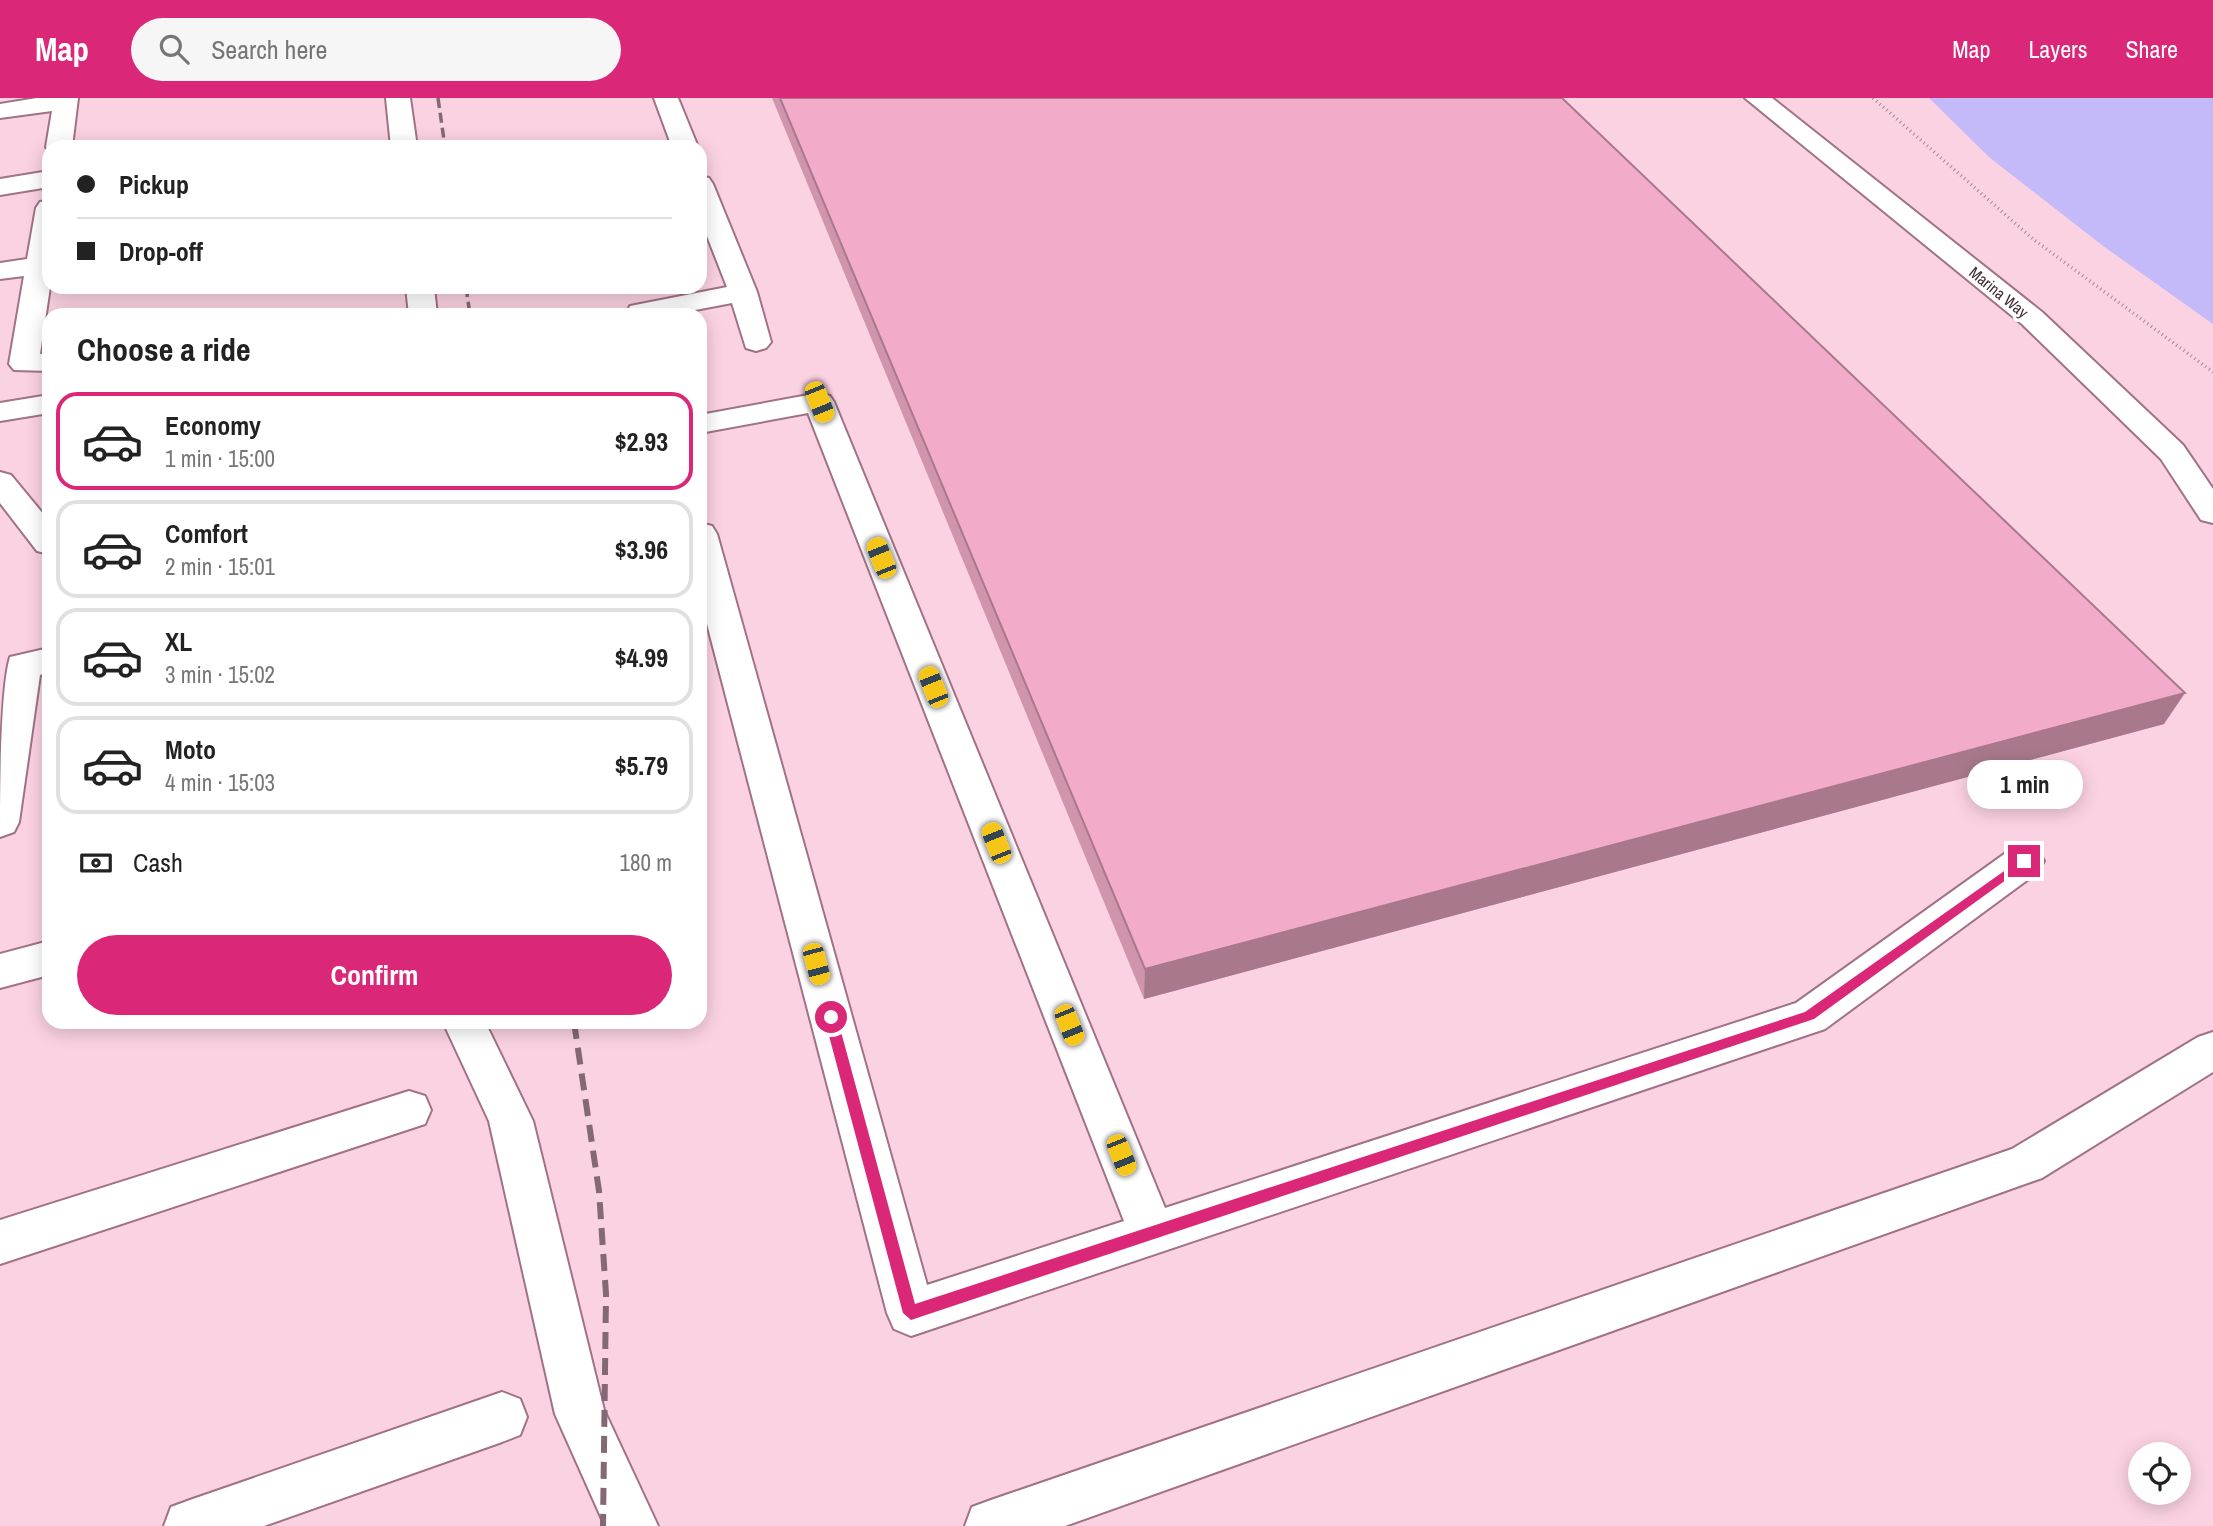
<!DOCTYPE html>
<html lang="en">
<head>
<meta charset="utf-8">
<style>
  :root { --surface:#fff; --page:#f6f6f6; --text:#222; --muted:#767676; --line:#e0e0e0; --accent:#db2777 }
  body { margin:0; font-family:"Archivo Narrow",sans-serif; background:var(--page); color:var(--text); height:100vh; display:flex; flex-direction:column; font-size:26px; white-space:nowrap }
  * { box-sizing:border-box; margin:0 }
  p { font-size:23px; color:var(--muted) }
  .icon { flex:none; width:38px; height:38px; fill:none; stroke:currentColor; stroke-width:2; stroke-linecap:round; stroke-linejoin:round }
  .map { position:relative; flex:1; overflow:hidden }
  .side { position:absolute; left:42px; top:210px; width:665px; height:721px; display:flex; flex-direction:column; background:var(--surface); border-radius:21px; box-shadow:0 4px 18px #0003 }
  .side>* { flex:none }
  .banner { position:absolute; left:42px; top:42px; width:665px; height:154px; border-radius:21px; box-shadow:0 4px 18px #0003; display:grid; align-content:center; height:154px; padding:0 35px; background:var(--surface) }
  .buttons { position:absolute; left:2128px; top:1344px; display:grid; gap:14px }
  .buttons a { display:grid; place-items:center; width:63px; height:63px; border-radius:50%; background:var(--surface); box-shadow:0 4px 18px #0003; font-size:35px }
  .end { position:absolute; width:32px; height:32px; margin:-16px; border:9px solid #db2777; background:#fff; box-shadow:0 0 0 4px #fff }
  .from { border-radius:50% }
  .bubble { position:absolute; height:49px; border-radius:24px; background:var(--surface); box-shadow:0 4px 18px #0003; font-size:23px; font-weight:800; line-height:49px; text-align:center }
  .car { position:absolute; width:21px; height:42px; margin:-21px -10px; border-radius:9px; box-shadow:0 0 5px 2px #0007; background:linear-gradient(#f5c518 24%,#345 0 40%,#f5c518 0 76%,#345 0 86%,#f5c518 0) }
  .banner b { display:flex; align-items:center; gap:24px; height:66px; font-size:26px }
  .banner b+b { border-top:2px solid var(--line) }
  .banner i { width:18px; height:18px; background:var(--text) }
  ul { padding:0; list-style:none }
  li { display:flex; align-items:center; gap:21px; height:98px; margin:0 14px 10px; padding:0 21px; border:4px solid var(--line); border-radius:21px }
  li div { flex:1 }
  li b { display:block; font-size:26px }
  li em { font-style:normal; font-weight:800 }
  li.current { border-color:var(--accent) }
  li>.icon { width:63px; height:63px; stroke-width:1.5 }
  h2 { padding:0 35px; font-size:32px; line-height:84px }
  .pay { display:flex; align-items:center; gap:18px; height:77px; padding:0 35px; font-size:26px }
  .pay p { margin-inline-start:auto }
  .button { display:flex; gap:14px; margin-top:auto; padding:14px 35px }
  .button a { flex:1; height:80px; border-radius:42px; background:var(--accent); color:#fff; font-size:28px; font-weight:800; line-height:80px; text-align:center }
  header { display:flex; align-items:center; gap:42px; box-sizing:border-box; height:98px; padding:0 35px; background:var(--accent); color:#fff }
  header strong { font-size:33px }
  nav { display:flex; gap:38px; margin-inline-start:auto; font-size:24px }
  .search { width:490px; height:63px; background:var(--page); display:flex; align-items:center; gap:18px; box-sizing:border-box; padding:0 24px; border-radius:38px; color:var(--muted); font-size:26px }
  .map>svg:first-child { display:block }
  .water { fill:#c4b9f9 }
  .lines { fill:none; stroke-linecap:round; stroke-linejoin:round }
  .minor-casing { stroke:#a17286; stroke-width:4 }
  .path { stroke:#a78794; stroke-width:3.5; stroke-dasharray:1 3.5; stroke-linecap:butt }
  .minor { fill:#fff; fill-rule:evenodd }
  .rail-far1 { stroke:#846974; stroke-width:3.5; stroke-dasharray:10 5; stroke-linecap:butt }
  .rail { stroke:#846974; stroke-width:6; stroke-dasharray:17 9; stroke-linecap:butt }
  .wall { fill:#d094ad }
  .shaded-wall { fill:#a9788d }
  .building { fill:#f2acc9; stroke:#a9788d; stroke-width:2 }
  .route { fill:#db2777 }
  .labels { text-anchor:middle; stroke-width:7; stroke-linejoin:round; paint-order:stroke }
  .far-street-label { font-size:16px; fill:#412d35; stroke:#fff }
</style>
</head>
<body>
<header>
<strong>Map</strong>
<div class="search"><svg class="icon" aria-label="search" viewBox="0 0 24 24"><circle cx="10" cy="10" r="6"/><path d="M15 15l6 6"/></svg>Search here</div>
<nav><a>Map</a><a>Layers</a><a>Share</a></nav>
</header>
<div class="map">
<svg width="2213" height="1428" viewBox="0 0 2213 1428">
  <rect width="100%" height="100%" fill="#fbd2e2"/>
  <path class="water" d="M1929 0H2213V226L2103 148 1989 59Z"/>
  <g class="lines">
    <g class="minor-casing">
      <g id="minor">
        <path d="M37 0H78L72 49H49V53L46 49 52 13 0 20V6Z"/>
        <path d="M386 0H410L417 49H391Z"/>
        <path d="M654 0H678L698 49H672Z"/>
        <path d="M1745 0H1772L2042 214 2183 347 2213 391V425L2201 422 2161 361 2022 226Z"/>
        <path d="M49 73V89L0 97V81Z"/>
        <path d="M700 78 709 80 713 86 757 194 771 244 766 250 756 253 746 250 732 205 669 217H626L630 208 727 189 700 120Z"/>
        <path d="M49 102 50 189 40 256 49 255V273L14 272 9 266 24 178 0 181V165L27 161 36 110 40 104Z"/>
        <path d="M406 189H434L437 217H409Z"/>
        <path d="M819 295 830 298 834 304 1165 1110 1796 905 2010 752 2024 748 2038 752 2044 763 2038 774 1825 931 911 1238 894 1231 887 1215 700 499V425L712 428 717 436 927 1187 1124 1123 808 315 700 335V317Z"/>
        <path d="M49 297V315L0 323V305Z"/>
        <path d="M0 374 11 377 49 423V456L37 453 0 405Z"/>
        <path d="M49 550V574L40 577 19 724 14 734 0 739C0 697 0 592 10 559Z"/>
        <path d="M49 843V877L0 890V856Z"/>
        <path d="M443 924H485L533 1023 604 1312 658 1428H605L555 1316 489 1023Z"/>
        <path d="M2213 934V974L2042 1080 1065 1428H965L972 1409 991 1402 2012 1051 2198 939Z"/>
        <path d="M409 993 425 998 431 1012 425 1026 0 1166V1122Z"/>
        <path d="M502 1294 520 1301 527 1319 520 1337 502 1344 264 1428H164L171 1409 190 1402Z"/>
      </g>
    </g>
    <path class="path" d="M1873 0 2033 141 2213 274"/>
    <use href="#minor" class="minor"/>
    <g class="rail-far1">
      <path d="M438 0 445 49"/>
      <path d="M466 189 470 217"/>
    </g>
    <path class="rail" d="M574 924 599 1093 606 1196 603 1428"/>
  </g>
  <path class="wall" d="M772 0H1562L2164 626 1144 901Z"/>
  <path class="shaded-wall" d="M2185 595 2164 626 1144 901 1145 871Z"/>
  <path class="building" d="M780 0H1562L2185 595 1145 871Z"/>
  <path class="route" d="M2024 759 2028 760V766L1814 921 911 1222 903 1215 824 919 831 914 837 919 915 1206 1805 914Z"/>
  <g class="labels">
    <g class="far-street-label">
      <text transform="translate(1999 194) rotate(39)" y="6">Marina Way</text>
    </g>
  </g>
</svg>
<div class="buttons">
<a><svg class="icon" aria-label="locate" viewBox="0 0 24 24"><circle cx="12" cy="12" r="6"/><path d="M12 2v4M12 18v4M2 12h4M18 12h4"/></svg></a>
</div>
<i class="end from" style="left:831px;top:919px"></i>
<i class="end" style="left:2024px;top:763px"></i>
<div class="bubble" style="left:1967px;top:662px;width:116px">1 min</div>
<i class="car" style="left:819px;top:304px;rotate:158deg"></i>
<i class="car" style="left:881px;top:460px;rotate:338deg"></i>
<i class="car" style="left:933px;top:589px;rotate:338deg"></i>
<i class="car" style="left:996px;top:745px;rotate:338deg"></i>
<i class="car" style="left:816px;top:866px;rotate:165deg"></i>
<i class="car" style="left:1069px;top:927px;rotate:158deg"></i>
<i class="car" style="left:1121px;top:1057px;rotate:158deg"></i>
<div class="banner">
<b><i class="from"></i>Pickup</b>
<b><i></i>Drop-off</b>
</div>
<section class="side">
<h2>Choose a ride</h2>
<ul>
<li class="current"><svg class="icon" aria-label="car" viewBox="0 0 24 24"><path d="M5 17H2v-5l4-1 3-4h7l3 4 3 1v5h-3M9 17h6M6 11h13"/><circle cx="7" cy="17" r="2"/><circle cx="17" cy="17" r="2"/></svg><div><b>Economy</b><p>1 min · 15:00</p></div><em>$2.93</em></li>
<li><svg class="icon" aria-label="car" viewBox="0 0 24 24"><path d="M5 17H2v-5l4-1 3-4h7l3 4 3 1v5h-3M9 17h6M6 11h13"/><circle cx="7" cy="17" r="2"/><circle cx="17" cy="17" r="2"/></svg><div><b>Comfort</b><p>2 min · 15:01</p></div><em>$3.96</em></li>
<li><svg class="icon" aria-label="car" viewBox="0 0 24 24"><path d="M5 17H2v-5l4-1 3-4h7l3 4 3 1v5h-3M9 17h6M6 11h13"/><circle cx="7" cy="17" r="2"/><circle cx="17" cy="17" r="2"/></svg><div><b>XL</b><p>3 min · 15:02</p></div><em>$4.99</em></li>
<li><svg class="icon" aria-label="car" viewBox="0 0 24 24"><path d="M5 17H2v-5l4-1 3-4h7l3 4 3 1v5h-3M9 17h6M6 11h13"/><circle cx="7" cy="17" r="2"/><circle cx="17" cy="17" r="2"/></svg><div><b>Moto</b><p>4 min · 15:03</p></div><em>$5.79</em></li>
</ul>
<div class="pay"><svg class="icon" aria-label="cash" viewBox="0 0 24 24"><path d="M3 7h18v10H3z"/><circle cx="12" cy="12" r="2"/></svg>Cash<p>180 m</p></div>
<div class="button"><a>Confirm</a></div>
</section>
</div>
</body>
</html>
